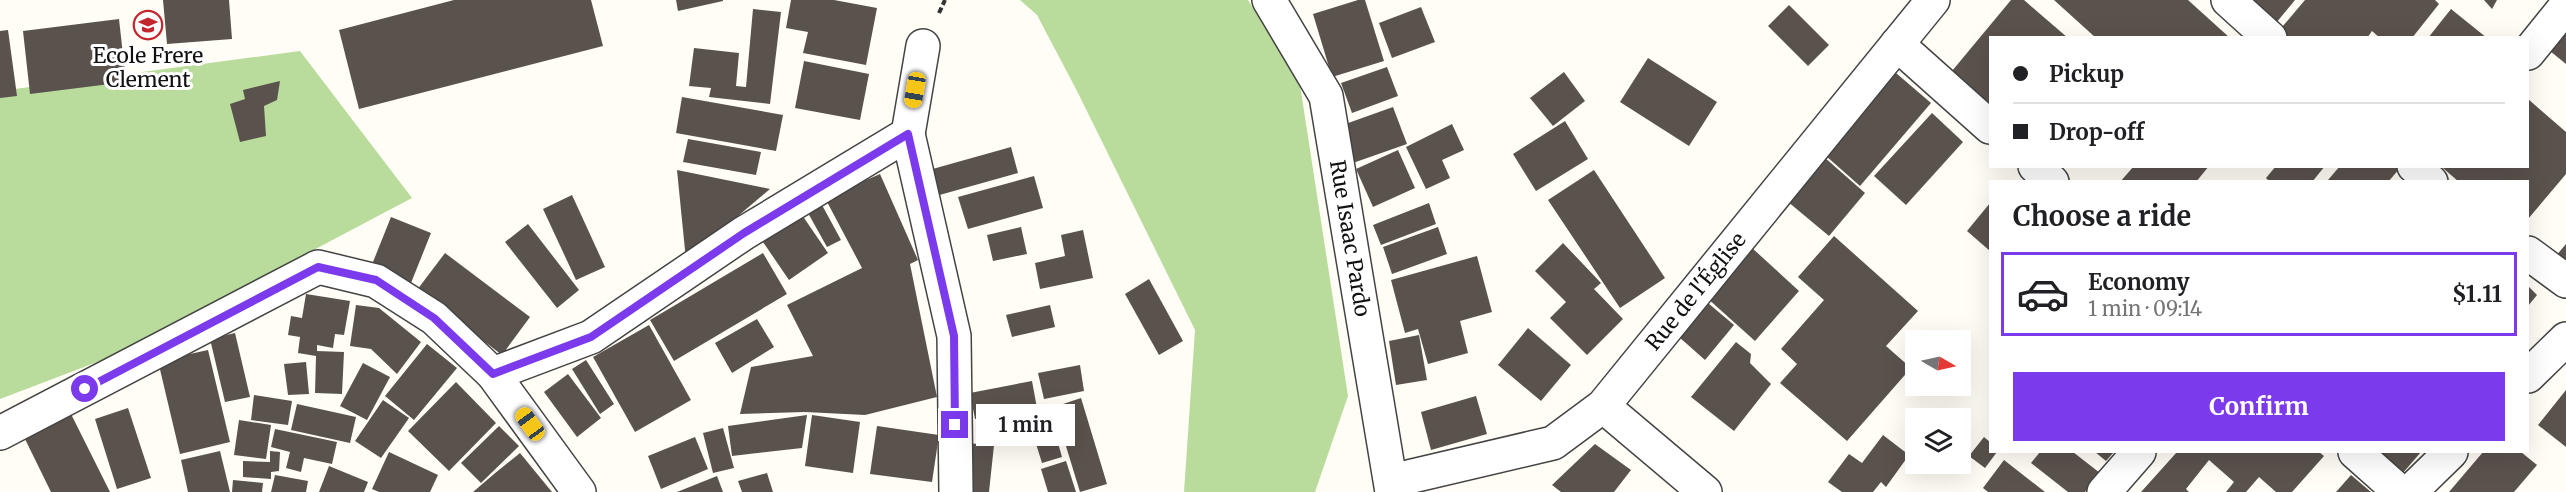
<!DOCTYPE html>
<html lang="en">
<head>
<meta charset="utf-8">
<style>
  :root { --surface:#fff; --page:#f6f6f6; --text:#202124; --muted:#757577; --line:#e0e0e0; --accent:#7c3aed }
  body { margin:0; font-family:Merriweather,serif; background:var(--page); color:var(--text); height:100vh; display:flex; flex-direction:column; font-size:22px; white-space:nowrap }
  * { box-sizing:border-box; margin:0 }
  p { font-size:20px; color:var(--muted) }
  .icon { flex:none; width:33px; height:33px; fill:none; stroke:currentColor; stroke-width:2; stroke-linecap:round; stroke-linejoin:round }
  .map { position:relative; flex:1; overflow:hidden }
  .details { position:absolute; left:1989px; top:180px; width:540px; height:273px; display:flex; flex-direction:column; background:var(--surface); border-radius:0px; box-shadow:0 6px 24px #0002 }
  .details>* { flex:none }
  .hud { position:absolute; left:1989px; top:36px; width:540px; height:132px; border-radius:0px; box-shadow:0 6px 24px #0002; display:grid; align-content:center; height:132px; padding:0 24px; background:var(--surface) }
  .needle { width:39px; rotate:99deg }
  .controls { position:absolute; left:1905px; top:330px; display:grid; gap:12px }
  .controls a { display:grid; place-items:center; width:66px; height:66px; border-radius:0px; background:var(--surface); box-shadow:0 6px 24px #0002; font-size:30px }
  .end { position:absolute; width:27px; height:27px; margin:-14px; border:8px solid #7c3aed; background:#fff; box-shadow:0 0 0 3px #fff }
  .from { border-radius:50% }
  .bubble { position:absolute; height:42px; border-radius:0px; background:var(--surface); box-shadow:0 6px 24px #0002; font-size:20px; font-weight:700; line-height:42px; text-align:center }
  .car { position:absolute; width:18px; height:36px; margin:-18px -9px; border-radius:8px; box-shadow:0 0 4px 2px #0007; background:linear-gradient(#f5c518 24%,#345 0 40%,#f5c518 0 76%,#345 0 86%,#f5c518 0) }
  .hud b { display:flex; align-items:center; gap:21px; height:57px; font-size:22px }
  .hud b+b { border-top:2px solid var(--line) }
  .hud i { width:15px; height:15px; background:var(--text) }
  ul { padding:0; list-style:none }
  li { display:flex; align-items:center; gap:18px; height:84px; margin:0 12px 9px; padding:0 12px; border:3px solid transparent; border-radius:0px }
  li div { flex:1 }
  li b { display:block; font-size:22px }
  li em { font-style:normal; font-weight:700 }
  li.selected { border-color:var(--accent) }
  li>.icon { width:54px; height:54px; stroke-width:1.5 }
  h2 { padding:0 24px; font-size:27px; line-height:72px }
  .action { display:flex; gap:12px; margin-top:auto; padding:12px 24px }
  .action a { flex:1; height:69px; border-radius:0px; background:var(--accent); color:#fff; font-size:24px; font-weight:700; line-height:69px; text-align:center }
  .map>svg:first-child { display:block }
  .forest { fill:#b9dc9c }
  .building { fill:#5a524d }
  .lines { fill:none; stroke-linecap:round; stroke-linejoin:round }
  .minor-casing { stroke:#444; stroke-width:36 }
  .path { stroke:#333; stroke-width:4; stroke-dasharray:6 3; stroke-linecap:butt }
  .minor { stroke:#fff; stroke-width:33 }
  .route { stroke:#7c3aed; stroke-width:8 }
  .labels { text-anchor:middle; stroke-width:6; stroke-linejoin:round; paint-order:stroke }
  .poi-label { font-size:21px; fill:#111; stroke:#fff }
  .street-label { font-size:21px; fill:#111; stroke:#fff }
</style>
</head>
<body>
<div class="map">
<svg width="2566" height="492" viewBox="0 0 2566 492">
  <rect width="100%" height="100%" fill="#fffdf5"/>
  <g class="forest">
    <path d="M1020 0H1248L1300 85 1348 396 1315 492H1184L1195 330 1077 91 1037 15Z"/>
    <path d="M300 51 412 198 113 356 0 399V91Z"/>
  </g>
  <g class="building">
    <path d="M163 0H229L232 39 167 44Z"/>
    <path d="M454 0H591L603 46 359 109 339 30Z"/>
    <path d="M676 0H723V1L678 11Z"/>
    <path d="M791 0H834L877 8 866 65 803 53 808 32 786 28Z"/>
    <path d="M1358 0H1365L1384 61 1332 77 1313 14Z"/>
    <path d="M2011 0H2024L2068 38H1990V104L1952 71Z"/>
    <path d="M2054 0H2188L2230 38H2096Z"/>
    <path d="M2249 0H2295L2276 23Z"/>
    <path d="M2305 0H2435L2439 4 2412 38H2380L2372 31 2367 38H2283L2277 33Z"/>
    <path d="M2484 0H2497L2492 9Z"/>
    <path d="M1789 5 1829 45 1808 66 1768 26Z"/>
    <path d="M1421 7 1435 42 1392 58 1379 23Z"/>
    <path d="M753 9 781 12 770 104 709 97 711 88 689 86 694 48 739 53 736 86 746 87Z"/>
    <path d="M2451 9 2487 38H2428Z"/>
    <path d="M119 19 126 82 30 94 23 31Z"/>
    <path d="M8 30 17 96 0 98V31Z"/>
    <path d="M2566 33V64L2550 51Z"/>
    <path d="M1648 58 1717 102 1689 146 1620 102Z"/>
    <path d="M804 61 869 74 860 120 795 108Z"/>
    <path d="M1387 67 1398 96 1352 113 1341 83Z"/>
    <path d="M1564 72 1585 101 1553 126 1530 98Z"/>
    <path d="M1896 73 1931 103 1860 186 1826 156Z"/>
    <path d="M280 81 277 100 264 106 266 136 240 142 230 104 245 99 243 90Z"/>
    <path d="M682 97 783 115 776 151 676 133Z"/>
    <path d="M2528 99 2566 132V174L2528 219V182H2459L2443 168 2528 166Z"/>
    <path d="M1393 107 1407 144 1350 164 1337 127Z"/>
    <path d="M1932 113 1963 142 1906 205 1874 176Z"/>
    <path d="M1565 121 1588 159 1536 191 1513 154Z"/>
    <path d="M1452 124 1464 150 1442 160 1450 178 1426 189 1406 147Z"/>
    <path d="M688 139 761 152 756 175 683 162Z"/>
    <path d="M1011 147 1018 173 936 196 929 170Z"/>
    <path d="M1398 150 1415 188 1373 207 1356 169Z"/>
    <path d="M1824 157 1865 193 1829 236 1787 201Z"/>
    <path d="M2134 166H2209L2196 182H2120Z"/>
    <path d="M2276 166H2325L2312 182H2270L2266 178Z"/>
    <path d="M2340 166H2398L2400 168 2388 182H2330L2328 180Z"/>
    <path d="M677 170 770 189 686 260Z"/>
    <path d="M1594 170 1665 278 1620 308 1548 200Z"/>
    <path d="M880 174 918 260 910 264 937 397 865 415 805 412 740 414 751 367 813 356 787 305 862 268 825 198Z"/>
    <path d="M1034 176 1043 208 968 229 958 197Z"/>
    <path d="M572 195 605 267 576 280 543 209Z"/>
    <path d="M1429 203 1436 224 1381 245 1373 225Z"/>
    <path d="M1990 203V251L1967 231Z"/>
    <path d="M822 205 841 240 827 247 808 213Z"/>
    <path d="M802 215 828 253 789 280 763 242Z"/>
    <path d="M391 217 431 233 409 288 369 272Z"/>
    <path d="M528 224 579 290 557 308 505 242Z"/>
    <path d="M1021 227 1027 254 993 261 987 235Z"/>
    <path d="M1438 227 1447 254 1392 274 1383 247Z"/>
    <path d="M1083 230 1093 278 1040 289 1035 263 1065 256 1061 235Z"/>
    <path d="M1834 236 1918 311 1886 346 1911 368 1847 441 1780 383 1797 364 1781 349 1824 300 1798 277Z"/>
    <path d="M1563 243 1601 283 1594 289 1623 319 1587 355 1550 318 1566 302 1535 271Z"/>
    <path d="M2566 244V266L2555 257Z"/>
    <path d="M1751 247 1799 291 1755 341 1706 297Z"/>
    <path d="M445 253 530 317 502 355 417 290Z"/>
    <path d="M763 253 787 294 674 361 650 320Z"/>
    <path d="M1477 256 1492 312 1460 321 1468 353 1428 364 1418 329 1405 333 1391 280Z"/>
    <path d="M1149 279 1183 341 1159 355 1125 294Z"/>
    <path d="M2528 286 2537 295 2528 306Z"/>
    <path d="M306 294 350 301 344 335 335 334 333 348 317 345V351L344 352 342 394 315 393 316 356 298 353 300 337 288 335 291 316 302 318Z"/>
    <path d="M1708 303 1734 325 1705 360 1679 337Z"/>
    <path d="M356 305 379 308 421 342 397 374 371 349 350 346Z"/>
    <path d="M1050 305 1055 327 1012 337 1006 315Z"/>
    <path d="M757 319 774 347 732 373 715 343Z"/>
    <path d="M649 325 691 400 635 432 593 357Z"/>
    <path d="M1528 328 1571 365 1541 401 1498 365Z"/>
    <path d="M235 333 250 397 225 402 210 339Z"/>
    <path d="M1419 335 1427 380 1396 385 1389 341Z"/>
    <path d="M1736 342 1751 354 1750 363 1771 384 1734 431 1691 397Z"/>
    <path d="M427 344 457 368 414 420 385 396Z"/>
    <path d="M208 350 230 442 180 454 158 361Z"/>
    <path d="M586 360 614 404 600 414 572 369Z"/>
    <path d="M306 362 309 394 288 395 284 364Z"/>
    <path d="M363 363 390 377 367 420 340 406Z"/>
    <path d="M1080 365 1084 391 1044 399 1038 373Z"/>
    <path d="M568 374 601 418 577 437 544 392Z"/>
    <path d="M1032 381 1037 408 975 419 970 393Z"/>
    <path d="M456 382 496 423 449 471 408 431Z"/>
    <path d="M2566 390V447L2538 425Z"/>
    <path d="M254 395 292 401 288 425 251 420Z"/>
    <path d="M1476 396 1487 434 1431 450 1421 412Z"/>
    <path d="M1081 398 1107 484 1080 492 1054 407Z"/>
    <path d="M383 400 409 418 381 458 355 441Z"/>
    <path d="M297 404 356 417 350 443 291 430Z"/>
    <path d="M128 408 151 478 117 489 95 419Z"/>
    <path d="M1048 408 1062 457 1042 463 1027 415Z"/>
    <path d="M71 414 110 492H51L24 437Z"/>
    <path d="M807 415 802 448 732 456 728 426Z"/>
    <path d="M812 415 860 422 853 473 805 466Z"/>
    <path d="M239 420 271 425 266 459 234 455Z"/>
    <path d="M499 426 519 446 481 483 461 463Z"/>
    <path d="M877 426 939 435 932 482 870 474Z"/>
    <path d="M723 428 734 468 713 473 703 433Z"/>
    <path d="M275 429 337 442 332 464 304 458 301 472 286 468 290 452 271 447Z"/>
    <path d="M1883 435 1909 455 1886 487 1881 482 1873 492H1842L1828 482 1849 454 1862 463Z"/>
    <path d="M695 437 708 469 661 489 648 456Z"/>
    <path d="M1984 437 1990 442V452H1997L1985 468 1969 456Z"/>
    <path d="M965 443 994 445 989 492H960Z"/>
    <path d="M1595 444 1631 470 1614 492H1561L1552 485Z"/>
    <path d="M220 451 230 492H188L181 460Z"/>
    <path d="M270 451 280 452 279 471 271 472V479L243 477V461L270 462Z"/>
    <path d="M389 452 438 475 430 492H379L372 489Z"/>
    <path d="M2040 452H2073L2100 473 2085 492H2068L2031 463Z"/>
    <path d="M2095 452H2114L2106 461Z"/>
    <path d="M2177 452H2319L2324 456 2292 492H2276L2259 477 2246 492H2226L2234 482 2209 460 2186 489 2189 492H2141Z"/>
    <path d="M2376 452H2421L2402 474Z"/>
    <path d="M2483 452H2521L2537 465 2514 492H2449Z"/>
    <path d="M520 453 552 492H473L494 474Z"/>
    <path d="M2004 460 2045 492H1988L1983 488Z"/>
    <path d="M1066 461 1076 492H1048L1041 469Z"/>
    <path d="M329 466 368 482 364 492H319Z"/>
    <path d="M767 473 773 492H742L738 481Z"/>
    <path d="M275 475 308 481 306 492H271Z"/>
    <path d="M2351 475 2371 492H2336Z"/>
    <path d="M717 476 723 492H677Z"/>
    <path d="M233 480 263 483 262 492H232Z"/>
  </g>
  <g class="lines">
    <g class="minor-casing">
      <g id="minor">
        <path id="s1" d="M1269 0 1326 96 1392 492"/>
        <path d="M2228 0 2270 38"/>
        <path d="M1897 44 1990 127"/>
        <path d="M2528 53 2566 6"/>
        <path d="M908 134 923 46"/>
        <path d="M2035 166 2052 182"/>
        <path d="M2414 166 2431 182"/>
        <path d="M2528 253 2566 281"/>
        <path d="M493 374 591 337 744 233 908 134 954 336 956 492"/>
        <path d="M2528 376 2566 339"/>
        <path d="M1603 406 1705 492"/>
        <path d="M0 433 318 267 376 281 434 318 493 374 579 492"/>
        <path d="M2355 452 2400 492"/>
        <path id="s2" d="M1391 481 1553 443 1603 406 1933 0"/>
        <path d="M2104 492 2139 452"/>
        <path d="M2410 492 2451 452"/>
      </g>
    </g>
    <path class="path" d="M939 13 945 0"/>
    <use href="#minor" class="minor"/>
  </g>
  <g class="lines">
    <path class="route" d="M85 389 318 267 376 280 434 318 493 374 591 337 744 233 908 134 954 336 955 425"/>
  </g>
  <defs>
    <g id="school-ring" transform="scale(1.5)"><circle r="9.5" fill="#fff" stroke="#c4262e" stroke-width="1.5"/><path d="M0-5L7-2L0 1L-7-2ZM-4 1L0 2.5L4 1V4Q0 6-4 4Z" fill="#c4262e"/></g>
  </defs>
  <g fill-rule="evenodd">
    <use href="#school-ring" x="148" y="25"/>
  </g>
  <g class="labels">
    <g class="poi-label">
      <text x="148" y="63">Ecole Frere<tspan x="148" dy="24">Clement</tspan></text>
    </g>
    <g class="street-label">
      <text dy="7" stroke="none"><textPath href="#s1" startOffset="256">Rue Isaac Pardo</textPath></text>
      <text dy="7" stroke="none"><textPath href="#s2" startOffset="376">Rue de l'Église</textPath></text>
    </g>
  </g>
</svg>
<div class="controls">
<a><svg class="needle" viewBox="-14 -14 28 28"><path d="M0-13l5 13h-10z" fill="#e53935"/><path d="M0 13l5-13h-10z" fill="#757577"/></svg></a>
<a><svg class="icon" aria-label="layers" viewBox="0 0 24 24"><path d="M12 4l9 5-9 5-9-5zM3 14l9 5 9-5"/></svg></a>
</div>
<i class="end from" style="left:85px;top:389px"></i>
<i class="end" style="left:955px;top:425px"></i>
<div class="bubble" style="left:976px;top:404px;width:99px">1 min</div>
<i class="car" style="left:915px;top:90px;rotate:190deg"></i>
<i class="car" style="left:530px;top:424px;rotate:324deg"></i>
<div class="hud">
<b><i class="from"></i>Pickup</b>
<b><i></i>Drop-off</b>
</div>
<section class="details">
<h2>Choose a ride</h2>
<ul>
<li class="selected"><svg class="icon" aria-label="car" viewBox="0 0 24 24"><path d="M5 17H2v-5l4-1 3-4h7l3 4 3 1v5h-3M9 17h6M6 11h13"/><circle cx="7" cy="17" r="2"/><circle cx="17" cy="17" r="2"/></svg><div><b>Economy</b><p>1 min · 09:14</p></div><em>$1.11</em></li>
</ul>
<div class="action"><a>Confirm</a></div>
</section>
</div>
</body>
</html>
